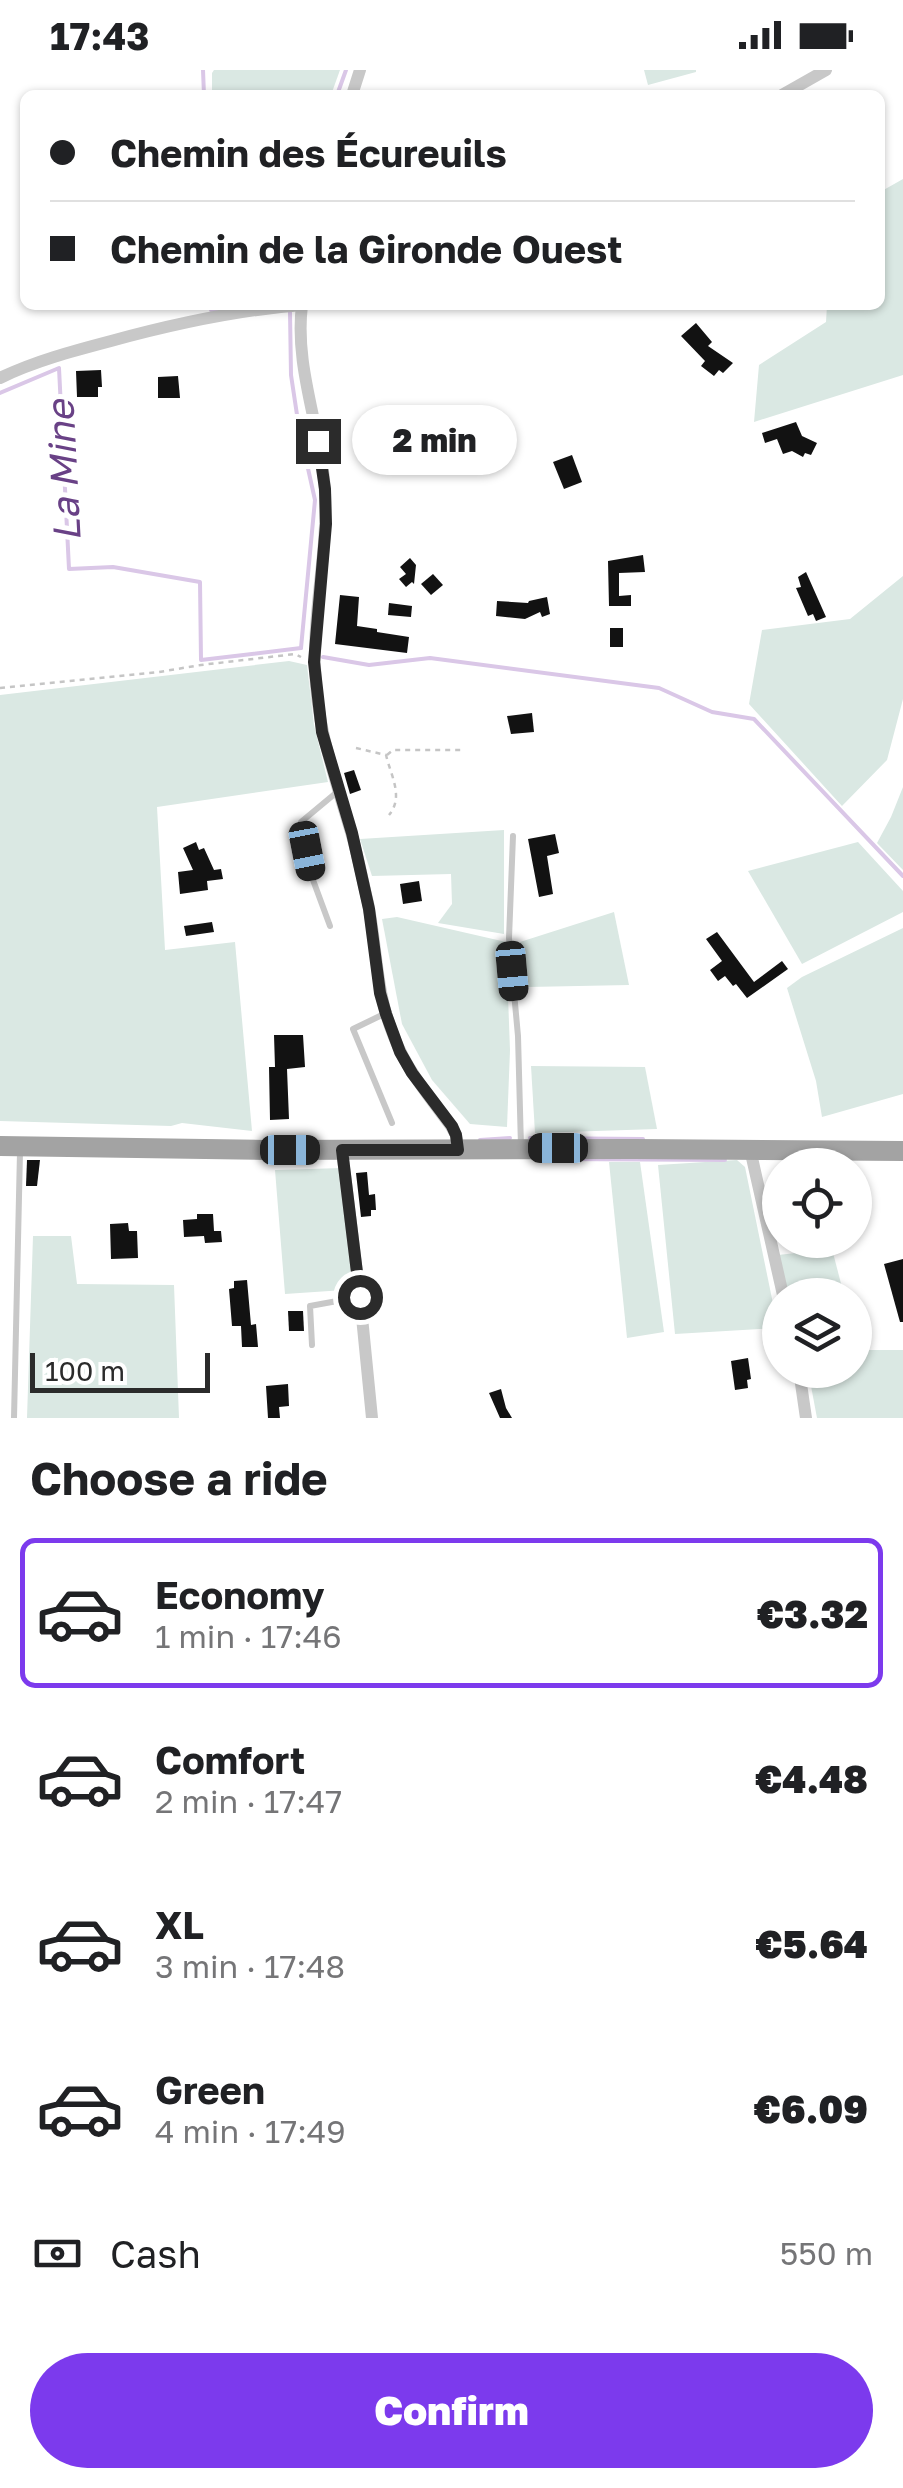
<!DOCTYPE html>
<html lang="en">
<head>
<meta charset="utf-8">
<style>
  :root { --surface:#fff; --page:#f2f2f2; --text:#202124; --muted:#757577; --line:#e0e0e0; --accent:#7c3aed }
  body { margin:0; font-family:"Golos Text",sans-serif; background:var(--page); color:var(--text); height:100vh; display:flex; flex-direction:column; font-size:38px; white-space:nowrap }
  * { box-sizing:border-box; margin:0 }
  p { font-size:32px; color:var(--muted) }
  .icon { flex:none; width:55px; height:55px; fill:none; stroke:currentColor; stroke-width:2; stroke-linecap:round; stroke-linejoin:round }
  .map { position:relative; height:1348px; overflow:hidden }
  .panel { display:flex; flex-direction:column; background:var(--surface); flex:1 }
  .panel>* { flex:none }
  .banner { position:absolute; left:20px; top:20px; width:865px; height:220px; border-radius:15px; box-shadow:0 2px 8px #0004; display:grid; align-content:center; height:220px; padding:0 30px; background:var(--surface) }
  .tools { position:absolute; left:762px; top:1078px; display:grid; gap:20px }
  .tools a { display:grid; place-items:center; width:110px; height:110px; border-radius:50%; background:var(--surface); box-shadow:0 2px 8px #0004; font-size:50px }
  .scale { position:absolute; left:30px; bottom:25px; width:180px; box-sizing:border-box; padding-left:10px; border:5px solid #2b2b2b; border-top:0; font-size:28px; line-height:35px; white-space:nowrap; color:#2b2b2b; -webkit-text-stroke:8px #fff; paint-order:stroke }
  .end { position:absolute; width:45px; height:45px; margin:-22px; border:12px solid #2b2b2b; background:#fff; box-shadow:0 0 0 5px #fff }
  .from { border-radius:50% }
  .bubble { position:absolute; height:70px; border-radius:35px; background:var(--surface); box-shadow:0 2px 8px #0004; font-size:32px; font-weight:800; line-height:70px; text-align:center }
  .car { position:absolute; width:30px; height:60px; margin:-30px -15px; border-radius:12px; box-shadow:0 0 8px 2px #0007; background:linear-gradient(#222 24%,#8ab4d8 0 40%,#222 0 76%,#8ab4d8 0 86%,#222 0) }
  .banner b { display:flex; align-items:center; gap:35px; height:95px; font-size:38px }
  .banner b+b { border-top:2px solid var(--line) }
  .banner i { width:25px; height:25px; background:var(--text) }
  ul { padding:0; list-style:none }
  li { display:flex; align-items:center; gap:30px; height:150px; margin:0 20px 15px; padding:0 10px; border:5px solid transparent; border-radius:15px }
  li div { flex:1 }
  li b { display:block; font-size:38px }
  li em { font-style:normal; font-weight:800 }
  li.on { border-color:var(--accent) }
  li>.icon { width:90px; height:90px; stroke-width:1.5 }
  h2 { padding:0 30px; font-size:45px; line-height:120px }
  .pay { display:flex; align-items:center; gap:25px; height:110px; padding:0 30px; font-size:38px }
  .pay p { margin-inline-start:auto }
  .primary-button { display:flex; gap:20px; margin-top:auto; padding:20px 30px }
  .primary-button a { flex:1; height:115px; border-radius:60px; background:var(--accent); color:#fff; font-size:40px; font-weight:800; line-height:115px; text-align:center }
  .status { display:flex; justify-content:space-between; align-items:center; height:70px; padding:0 50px; background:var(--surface); direction:ltr }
  .status svg { height:28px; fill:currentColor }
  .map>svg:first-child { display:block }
  .green { fill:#dae8e3 }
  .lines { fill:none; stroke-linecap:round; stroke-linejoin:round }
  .stream { stroke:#dac7e7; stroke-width:4 }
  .building { fill:#121212 }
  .path { stroke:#c5c5c5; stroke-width:2.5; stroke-dasharray:5 5; stroke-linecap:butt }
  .service { stroke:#c8c8c8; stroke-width:6 }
  .minor { stroke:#c8c8c8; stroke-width:12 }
  .primary { stroke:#a3a3a3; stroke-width:20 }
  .route { stroke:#2b2b2b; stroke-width:12 }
  .labels { text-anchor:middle; stroke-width:10; stroke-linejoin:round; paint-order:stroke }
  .water-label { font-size:38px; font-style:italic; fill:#694186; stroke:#fff }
</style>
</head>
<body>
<div class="status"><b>17:43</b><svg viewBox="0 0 49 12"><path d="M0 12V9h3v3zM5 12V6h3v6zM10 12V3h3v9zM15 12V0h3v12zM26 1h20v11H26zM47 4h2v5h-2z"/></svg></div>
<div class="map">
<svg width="903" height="1348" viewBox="0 0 903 1348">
  <rect width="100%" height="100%" fill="#fff"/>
  <g class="green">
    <path d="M214 0H340L331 25H212V3Z"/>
    <path d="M644 0H696V2L648 15Z"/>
    <path d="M903 109V305L754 352 759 295 826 252 827 235H880V122Z"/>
    <path d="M903 506V629L887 690 842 736 749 634 762 560 850 549Z"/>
    <path d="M289 591 307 595 314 655 328 712 157 737 165 880 235 872 252 1061 182 1053 171 1056 0 1051V625Z"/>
    <path d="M903 717V800L877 773 891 747Z"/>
    <path d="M504 760V864L438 853 452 834 451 804 372 806 360 769Z"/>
    <path d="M858 772 903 821V842L802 894 748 801Z"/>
    <path d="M614 842 629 915 528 917 520 872Z"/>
    <path d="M397 847 506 872 510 980 507 1057 470 1054 432 1010 402 954 382 849Z"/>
    <path d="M903 858V1024L822 1047 816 1011 787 918 802 907Z"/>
    <path d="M531 996 645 997 657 1059 535 1063Z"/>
    <path d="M737 1090 745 1097 778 1258 675 1264 658 1095Z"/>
    <path d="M609 1092H640L664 1262 627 1268Z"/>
    <path d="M342 1098 352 1182 350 1208 342 1210 344 1220 285 1224 275 1100Z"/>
    <path d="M33 1166H71L77 1214 174 1215 179 1348H27Z"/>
    <path d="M832 1179 844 1225H787L778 1185Z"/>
    <path d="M855 1280H903V1348H817L808 1300H855Z"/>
  </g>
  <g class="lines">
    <g class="stream">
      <path d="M203 0 204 25"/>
      <path d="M337 25 346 0"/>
      <path d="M211 235V240L231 238"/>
      <path d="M290 242 291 305 299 358 315 430 301 578"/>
      <path d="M0 323 59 298 69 499 113 497 200 512 201 590 301 578"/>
      <path d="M323 587 369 595 430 588 659 618 712 642 754 649 903 806"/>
      <path d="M530 1068 643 1069"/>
      <path d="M480 1070 510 1068"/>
      <path d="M560 1089 725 1090"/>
    </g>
  </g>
  <g class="building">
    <path d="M696 253 712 272 708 276 733 293 723 303 719 300 714 306 701 296 705 291 681 266Z"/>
    <path d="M101 300 102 317H98V327H77L76 301Z"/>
    <path d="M178 306 180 328H158V307Z"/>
    <path d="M796 352 802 366 817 373 811 385 805 383 803 387 792 381 783 384 777 369 765 373 762 363Z"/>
    <path d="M458 366 461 385 467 384 469 398 448 400 442 369Z"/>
    <path d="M572 385 582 412 564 419 553 392Z"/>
    <path d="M643 485 645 502 619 503V526L631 525V536H609L608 491Z"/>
    <path d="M410 488 416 495 414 514 412 512 406 517 399 509 406 504 400 497Z"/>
    <path d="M806 502 826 547 816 551 813 544 808 546 796 518 801 517 798 507Z"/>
    <path d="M433 504 443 515 431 525 421 514Z"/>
    <path d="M340 525 359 527 357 556 377 559V562L409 567 407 583 335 574Z"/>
    <path d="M547 527 550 544 542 547 540 542 525 549 496 546 497 531 528 533 529 531Z"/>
    <path d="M389 533 412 536 411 547 388 545Z"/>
    <rect x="610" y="558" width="13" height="19"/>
    <path d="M532 643 534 662 511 664 507 646Z"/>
    <path d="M354 700 361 720 350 724 344 703Z"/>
    <path d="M555 764 559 783 547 786 553 824 539 827 528 769Z"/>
    <path d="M196 772 199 780 204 778 214 800 221 799 223 809 207 811 208 820 180 824 178 802 193 800 183 778Z"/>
    <path d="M419 811 422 831 403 834 400 814Z"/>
    <path d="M212 852 214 862 186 866 184 856Z"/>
    <path d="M717 862 754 912 782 891 788 899 747 928 736 914 733 916 725 906 718 911 710 900 722 891 706 869Z"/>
    <path d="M274 965H303L305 997 287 999 289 1049 270 1050 269 997H275Z"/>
    <path d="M27 1090H40L37 1116H26Z"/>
    <path d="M367 1102 369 1125 375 1124 376 1140H371V1146L361 1147 356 1103Z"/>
    <path d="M197 1144H213L214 1161H221L222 1172 205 1173 204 1166 184 1167 183 1150 197 1149Z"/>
    <path d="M128 1153 129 1161H137L138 1188 111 1189 110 1154Z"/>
    <path d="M903 1189V1252H900L884 1194Z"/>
    <path d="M247 1210 251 1255 256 1254 258 1277H242L241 1256H232L229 1219 234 1218V1211Z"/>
    <path d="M288 1241H303L304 1261H289Z"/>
    <path d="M748 1288 751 1309 747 1310 748 1318 735 1320 731 1291Z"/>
    <path d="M288 1314 289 1336 279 1337 280 1348H268L266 1316Z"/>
    <path d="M501 1319 506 1338 512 1348H500L489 1323Z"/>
  </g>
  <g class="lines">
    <g class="path">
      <path d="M0 618 159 602 201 595 295 584 301 587"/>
      <path d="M356 678 386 685C391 706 404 727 389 745"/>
      <path d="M387 685 393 680H461"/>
    </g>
    <g class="service">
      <path d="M513 766 509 868 518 966 521 1077"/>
      <path d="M330 856 313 810 301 752 337 722"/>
      <path d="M384 944 353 959 392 1053"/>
      <path d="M312 1275 310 1236 359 1227"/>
      <path d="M14 1348 20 1082"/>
    </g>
    <g class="minor">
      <path d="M352 25 360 0"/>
      <path d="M782 25 826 0"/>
      <path d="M302 235C294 299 322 359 325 423 328 481 313 539 315 597 316 654 334 705 350 759 358 784 362 809 368 833 377 878 376 924 394 967 407 1000 430 1028 451 1056L456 1065 458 1080"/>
      <path d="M0 308C35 291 73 281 111 271 173 254 237 240 302 235"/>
      <path d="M750 1079 783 1225"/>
      <path d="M342 1080 360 1227 372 1348"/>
      <path d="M799 1300 806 1348"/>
    </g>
    <path class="primary" d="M0 1076 265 1080 634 1079 903 1081"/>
  </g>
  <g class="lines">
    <path class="route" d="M318 371 325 419 326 454 314 592 322 662 352 763 369 839 380 923 386 944 400 982 412 1003 452 1056 456 1065 458 1080H342L360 1227"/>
  </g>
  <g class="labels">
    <g class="water-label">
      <text transform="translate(64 401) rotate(-93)" y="13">La Mine</text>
    </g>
  </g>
</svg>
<div class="tools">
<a><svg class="icon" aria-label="locate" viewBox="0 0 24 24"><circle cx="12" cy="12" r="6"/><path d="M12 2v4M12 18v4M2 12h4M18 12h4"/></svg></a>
<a><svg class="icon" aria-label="layers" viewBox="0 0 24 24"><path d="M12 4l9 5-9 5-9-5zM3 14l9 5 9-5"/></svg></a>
</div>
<div class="scale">100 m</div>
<i class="end from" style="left:360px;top:1227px"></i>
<i class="end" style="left:318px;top:371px"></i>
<div class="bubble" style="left:352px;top:335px;width:165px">2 min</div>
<i class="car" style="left:307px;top:781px;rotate:169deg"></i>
<i class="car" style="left:512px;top:901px;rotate:175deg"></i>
<i class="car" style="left:558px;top:1078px;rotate:270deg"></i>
<i class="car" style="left:290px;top:1080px;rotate:90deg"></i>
<div class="banner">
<b><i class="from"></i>Chemin des Écureuils</b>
<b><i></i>Chemin de la Gironde Ouest</b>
</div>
</div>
<section class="panel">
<h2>Choose a ride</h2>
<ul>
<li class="on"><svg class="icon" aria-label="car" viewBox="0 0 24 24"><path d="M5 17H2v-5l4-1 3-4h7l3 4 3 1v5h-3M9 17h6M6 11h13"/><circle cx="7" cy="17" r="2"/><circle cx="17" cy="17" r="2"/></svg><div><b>Economy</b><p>1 min · 17:46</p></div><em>€3.32</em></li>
<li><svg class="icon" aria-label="car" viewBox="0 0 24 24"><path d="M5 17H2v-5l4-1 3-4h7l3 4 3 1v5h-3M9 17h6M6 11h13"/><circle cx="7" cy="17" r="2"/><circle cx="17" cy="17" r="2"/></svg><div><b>Comfort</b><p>2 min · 17:47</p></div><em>€4.48</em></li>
<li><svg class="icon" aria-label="car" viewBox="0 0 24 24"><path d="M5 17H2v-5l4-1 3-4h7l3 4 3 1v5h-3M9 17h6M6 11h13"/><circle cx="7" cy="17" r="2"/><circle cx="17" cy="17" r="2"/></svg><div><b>XL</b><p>3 min · 17:48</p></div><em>€5.64</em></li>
<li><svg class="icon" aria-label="car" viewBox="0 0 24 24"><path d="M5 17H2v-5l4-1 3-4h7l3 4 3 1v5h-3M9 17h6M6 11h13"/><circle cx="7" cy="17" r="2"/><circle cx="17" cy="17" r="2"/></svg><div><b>Green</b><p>4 min · 17:49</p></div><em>€6.09</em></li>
</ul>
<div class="pay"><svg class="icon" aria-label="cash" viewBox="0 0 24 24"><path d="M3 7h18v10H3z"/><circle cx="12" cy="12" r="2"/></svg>Cash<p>550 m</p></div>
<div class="primary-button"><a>Confirm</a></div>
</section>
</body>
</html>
